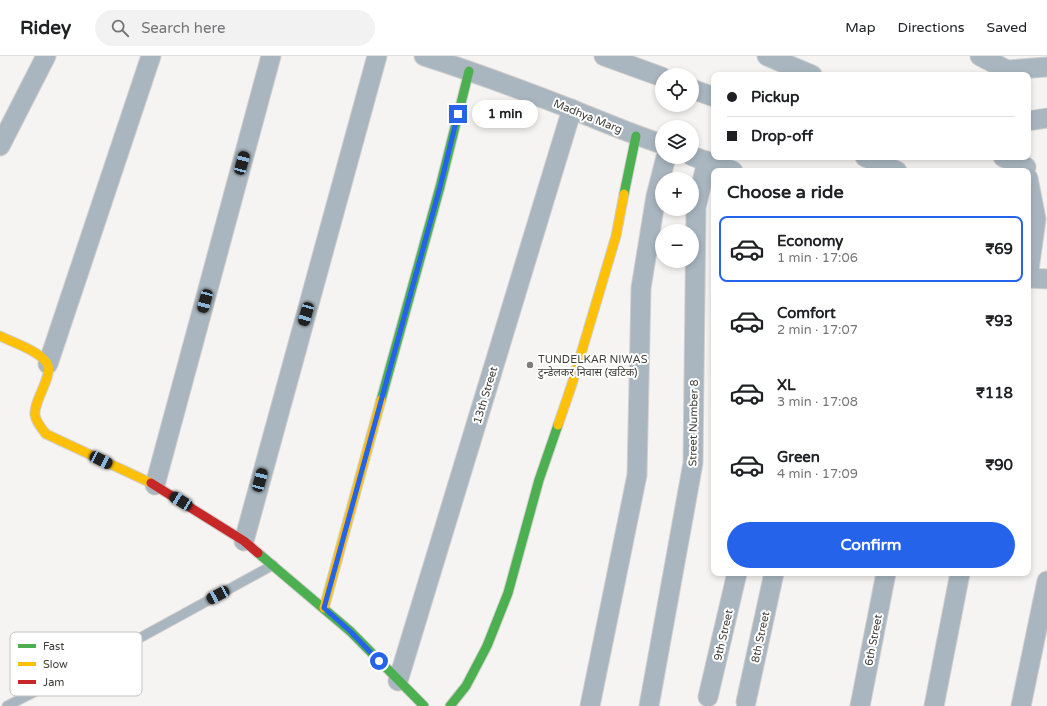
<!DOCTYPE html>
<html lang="en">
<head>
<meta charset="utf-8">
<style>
  :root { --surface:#fff; --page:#f2f2f2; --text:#202124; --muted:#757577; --line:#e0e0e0; --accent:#2563eb }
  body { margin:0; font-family:"Varela Round","Noto Sans Devanagari",sans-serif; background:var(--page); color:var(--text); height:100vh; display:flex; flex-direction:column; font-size:15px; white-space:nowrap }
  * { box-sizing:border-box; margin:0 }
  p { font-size:13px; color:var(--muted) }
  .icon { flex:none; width:22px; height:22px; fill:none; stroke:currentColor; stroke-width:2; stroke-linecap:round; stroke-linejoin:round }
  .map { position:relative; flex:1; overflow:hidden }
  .sheet { position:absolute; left:711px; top:112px; width:320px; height:408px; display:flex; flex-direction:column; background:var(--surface); border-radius:8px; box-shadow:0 2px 6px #0003 }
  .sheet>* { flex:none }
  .banner { position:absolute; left:711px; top:16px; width:320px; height:88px; border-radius:8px; box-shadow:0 2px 6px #0003; display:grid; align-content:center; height:88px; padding:0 16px; background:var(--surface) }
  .fabs { position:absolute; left:655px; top:12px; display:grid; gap:8px }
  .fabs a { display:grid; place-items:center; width:44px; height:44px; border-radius:50%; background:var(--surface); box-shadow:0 2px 6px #0003; font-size:20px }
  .end { position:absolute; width:18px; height:18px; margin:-9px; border:5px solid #2563eb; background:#fff; box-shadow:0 0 0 2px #fff }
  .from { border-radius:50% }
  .bubble { position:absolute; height:28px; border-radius:14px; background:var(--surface); box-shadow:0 2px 6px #0003; font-size:13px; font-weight:700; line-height:28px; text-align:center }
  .car { position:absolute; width:12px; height:24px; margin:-12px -6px; border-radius:5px; box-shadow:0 0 3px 1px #0007; background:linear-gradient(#222 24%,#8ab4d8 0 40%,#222 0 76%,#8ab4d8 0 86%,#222 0) }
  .banner b { display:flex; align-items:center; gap:14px; height:38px; font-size:15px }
  .banner b+b { border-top:1px solid var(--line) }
  .banner i { width:10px; height:10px; background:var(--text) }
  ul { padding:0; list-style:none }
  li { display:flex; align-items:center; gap:12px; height:66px; margin:0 8px 6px; padding:0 8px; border:2px solid transparent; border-radius:8px }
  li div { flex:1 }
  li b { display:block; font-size:15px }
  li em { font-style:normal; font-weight:700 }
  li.selected { border-color:var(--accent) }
  li>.icon { width:36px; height:36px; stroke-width:1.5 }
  h2 { padding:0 16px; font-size:18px; line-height:48px }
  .primary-button { display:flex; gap:8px; margin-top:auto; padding:8px 16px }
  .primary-button a { flex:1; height:46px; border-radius:24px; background:var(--accent); color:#fff; font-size:16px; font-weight:700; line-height:46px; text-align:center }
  header { display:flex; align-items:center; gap:24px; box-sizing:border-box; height:56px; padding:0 20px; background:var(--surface); border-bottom:1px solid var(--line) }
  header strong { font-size:19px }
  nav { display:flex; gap:22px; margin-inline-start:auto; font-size:14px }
  .search { width:280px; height:36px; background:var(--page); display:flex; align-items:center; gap:10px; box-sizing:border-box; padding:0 14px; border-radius:22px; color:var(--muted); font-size:15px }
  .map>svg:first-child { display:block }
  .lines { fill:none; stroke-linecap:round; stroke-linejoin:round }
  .lane-casing { stroke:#d0cfce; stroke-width:11 }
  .street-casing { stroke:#d0cfce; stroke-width:21 }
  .fast-casing { stroke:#d0cfce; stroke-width:11 }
  .slow-casing { stroke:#d0cfce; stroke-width:11 }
  .jam-casing { stroke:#d0cfce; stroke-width:11 }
  .lane { stroke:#a9b6bf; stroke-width:9 }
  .street { stroke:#a9b6bf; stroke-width:19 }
  .fast { stroke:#4caf50; stroke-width:9 }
  .slow { stroke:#ffc107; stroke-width:9 }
  .jam { stroke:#c62828; stroke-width:9 }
  .route { stroke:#2563eb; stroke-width:5 }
  .poi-dot { fill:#7e7d7a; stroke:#fff; stroke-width:1.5 }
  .labels { text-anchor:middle; stroke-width:4; stroke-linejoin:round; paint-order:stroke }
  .street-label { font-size:11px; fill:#3d3d3a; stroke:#fff }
  .poi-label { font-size:11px; fill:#3d3d3a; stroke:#fff; text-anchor:start }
  .key { fill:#fff; stroke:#c5c5c4; stroke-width:1 }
  .key-label { font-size:11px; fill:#3d3d3a }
</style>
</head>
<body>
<header>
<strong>Ridey</strong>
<div class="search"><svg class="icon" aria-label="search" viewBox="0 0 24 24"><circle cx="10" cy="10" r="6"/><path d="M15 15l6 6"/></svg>Search here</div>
<nav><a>Map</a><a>Directions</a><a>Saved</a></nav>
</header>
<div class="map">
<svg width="1047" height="650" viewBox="0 0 1047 650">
  <rect width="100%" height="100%" fill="#f6f4f2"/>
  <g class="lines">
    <g class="lane-casing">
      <path id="lane" d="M7 650 136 584 273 509"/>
    </g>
    <g class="street-casing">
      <g id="street">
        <path d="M424 0C474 16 522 34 571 53 601 65 631 78 662 88"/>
        <path d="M604 0 662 21"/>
        <path d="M767 0 812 19"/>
        <path d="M980 0 1007 14 1047 11"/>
        <path d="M692 33 714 41"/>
        <path d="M1028 65 1047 62"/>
        <path d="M0 90 46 0"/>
        <path d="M692 100 733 115"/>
        <path d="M865 101 897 115"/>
        <path d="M1003 101 1026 111"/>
        <path d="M1028 122 1036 163 1028 221"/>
        <path d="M1028 222 1047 223"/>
        <path d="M48 308 151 0"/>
        <path d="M155 429 271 0"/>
        <path d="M244 485 377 0"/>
        <path d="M398 625 572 53"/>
        <path d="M708 641 737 517"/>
        <path d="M746 646 774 517"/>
        <path d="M590 650 637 419 641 232 656 140 666 101"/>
        <path d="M649 650 693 407 696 151 707 105"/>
        <path d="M860 650 886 517"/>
        <path d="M934 650 960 517"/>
        <path d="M1021 650 1047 525"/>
      </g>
    </g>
    <g class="fast-casing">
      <g id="fast">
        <path d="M624 138 636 80"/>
        <path d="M381 344 440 131 469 15"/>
        <path d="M258 497 350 575 424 650"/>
        <path d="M450 650 466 630 487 590 508 537 539 424 558 369"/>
      </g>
    </g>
    <g class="slow-casing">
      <g id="slow">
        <path d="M0 280C14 287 37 294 46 306 56 317 33 344 35 359 36 366 42 373 46 378L151 427"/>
        <path d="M558 369 572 328 616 180 624 138"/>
        <path d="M324 552 381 344"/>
      </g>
    </g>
    <g class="jam-casing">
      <path id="jam" d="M151 427 244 485 258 497"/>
    </g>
    <use href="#lane" class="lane"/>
    <use href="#street" class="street"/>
    <use href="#fast" class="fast"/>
    <use href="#slow" class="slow"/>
    <use href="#jam" class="jam"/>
  </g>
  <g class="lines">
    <path class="route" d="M379 605 350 575 324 552 440 131 458 58"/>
  </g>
  <circle class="poi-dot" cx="530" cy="309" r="4"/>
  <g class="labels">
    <g class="street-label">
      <text transform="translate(588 60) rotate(22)" y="4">Madhya Marg</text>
      <text transform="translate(485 339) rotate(-73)" y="4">13th Street</text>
      <text transform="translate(693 367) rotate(-89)" y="4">Street Number 8</text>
      <text transform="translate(723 579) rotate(-77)" y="4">9th Street</text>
      <text transform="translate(760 581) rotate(-78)" y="4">8th Street</text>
      <text transform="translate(873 584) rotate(-79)" y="4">6th Street</text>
    </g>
    <g class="poi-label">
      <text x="538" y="307">TUNDELKAR NIWAS<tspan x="538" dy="13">टुन्डेलकर निवास (खटिक)</tspan></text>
    </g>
  </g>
  <rect x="10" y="576" width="132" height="64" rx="6" class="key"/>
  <rect x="18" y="588" width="18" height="4" fill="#4caf50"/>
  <rect x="18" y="606" width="18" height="4" fill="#ffc107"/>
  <rect x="18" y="624" width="18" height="4" fill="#c62828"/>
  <g class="key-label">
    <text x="43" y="594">Fast</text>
    <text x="43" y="612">Slow</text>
    <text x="43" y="630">Jam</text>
  </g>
</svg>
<div class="fabs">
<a><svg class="icon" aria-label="locate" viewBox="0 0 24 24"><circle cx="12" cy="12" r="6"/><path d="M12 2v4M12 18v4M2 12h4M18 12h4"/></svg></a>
<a><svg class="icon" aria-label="layers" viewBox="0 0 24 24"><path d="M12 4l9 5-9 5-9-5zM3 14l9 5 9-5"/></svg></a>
<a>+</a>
<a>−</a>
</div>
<i class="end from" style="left:379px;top:605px"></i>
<i class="end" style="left:458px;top:58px"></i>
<div class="bubble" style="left:472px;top:44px;width:66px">1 min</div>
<i class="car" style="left:242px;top:107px;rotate:15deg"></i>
<i class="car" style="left:205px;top:245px;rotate:195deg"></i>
<i class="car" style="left:306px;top:258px;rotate:196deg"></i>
<i class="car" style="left:101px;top:404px;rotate:116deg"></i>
<i class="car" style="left:260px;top:424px;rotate:15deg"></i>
<i class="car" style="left:181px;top:445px;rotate:302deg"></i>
<i class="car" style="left:218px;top:539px;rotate:242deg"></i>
<div class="banner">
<b><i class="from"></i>Pickup</b>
<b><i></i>Drop-off</b>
</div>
<section class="sheet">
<h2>Choose a ride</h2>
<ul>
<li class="selected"><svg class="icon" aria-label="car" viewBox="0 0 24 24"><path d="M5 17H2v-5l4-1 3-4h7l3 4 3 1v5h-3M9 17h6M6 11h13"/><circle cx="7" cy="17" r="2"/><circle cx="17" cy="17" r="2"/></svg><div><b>Economy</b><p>1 min · 17:06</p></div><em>₹69</em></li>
<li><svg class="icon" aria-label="car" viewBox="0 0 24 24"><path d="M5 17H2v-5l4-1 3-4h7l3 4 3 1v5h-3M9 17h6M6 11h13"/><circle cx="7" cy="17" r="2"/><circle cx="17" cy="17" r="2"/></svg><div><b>Comfort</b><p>2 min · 17:07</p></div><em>₹93</em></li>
<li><svg class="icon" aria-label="car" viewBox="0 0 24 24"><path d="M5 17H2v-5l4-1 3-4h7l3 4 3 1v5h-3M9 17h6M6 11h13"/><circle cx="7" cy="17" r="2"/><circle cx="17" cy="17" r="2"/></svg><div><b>XL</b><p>3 min · 17:08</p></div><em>₹118</em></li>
<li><svg class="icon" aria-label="car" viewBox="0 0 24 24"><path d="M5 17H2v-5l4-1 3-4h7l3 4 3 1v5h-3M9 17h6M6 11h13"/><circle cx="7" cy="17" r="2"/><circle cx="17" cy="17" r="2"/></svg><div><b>Green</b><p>4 min · 17:09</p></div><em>₹90</em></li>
</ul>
<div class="primary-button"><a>Confirm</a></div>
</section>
</div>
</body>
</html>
